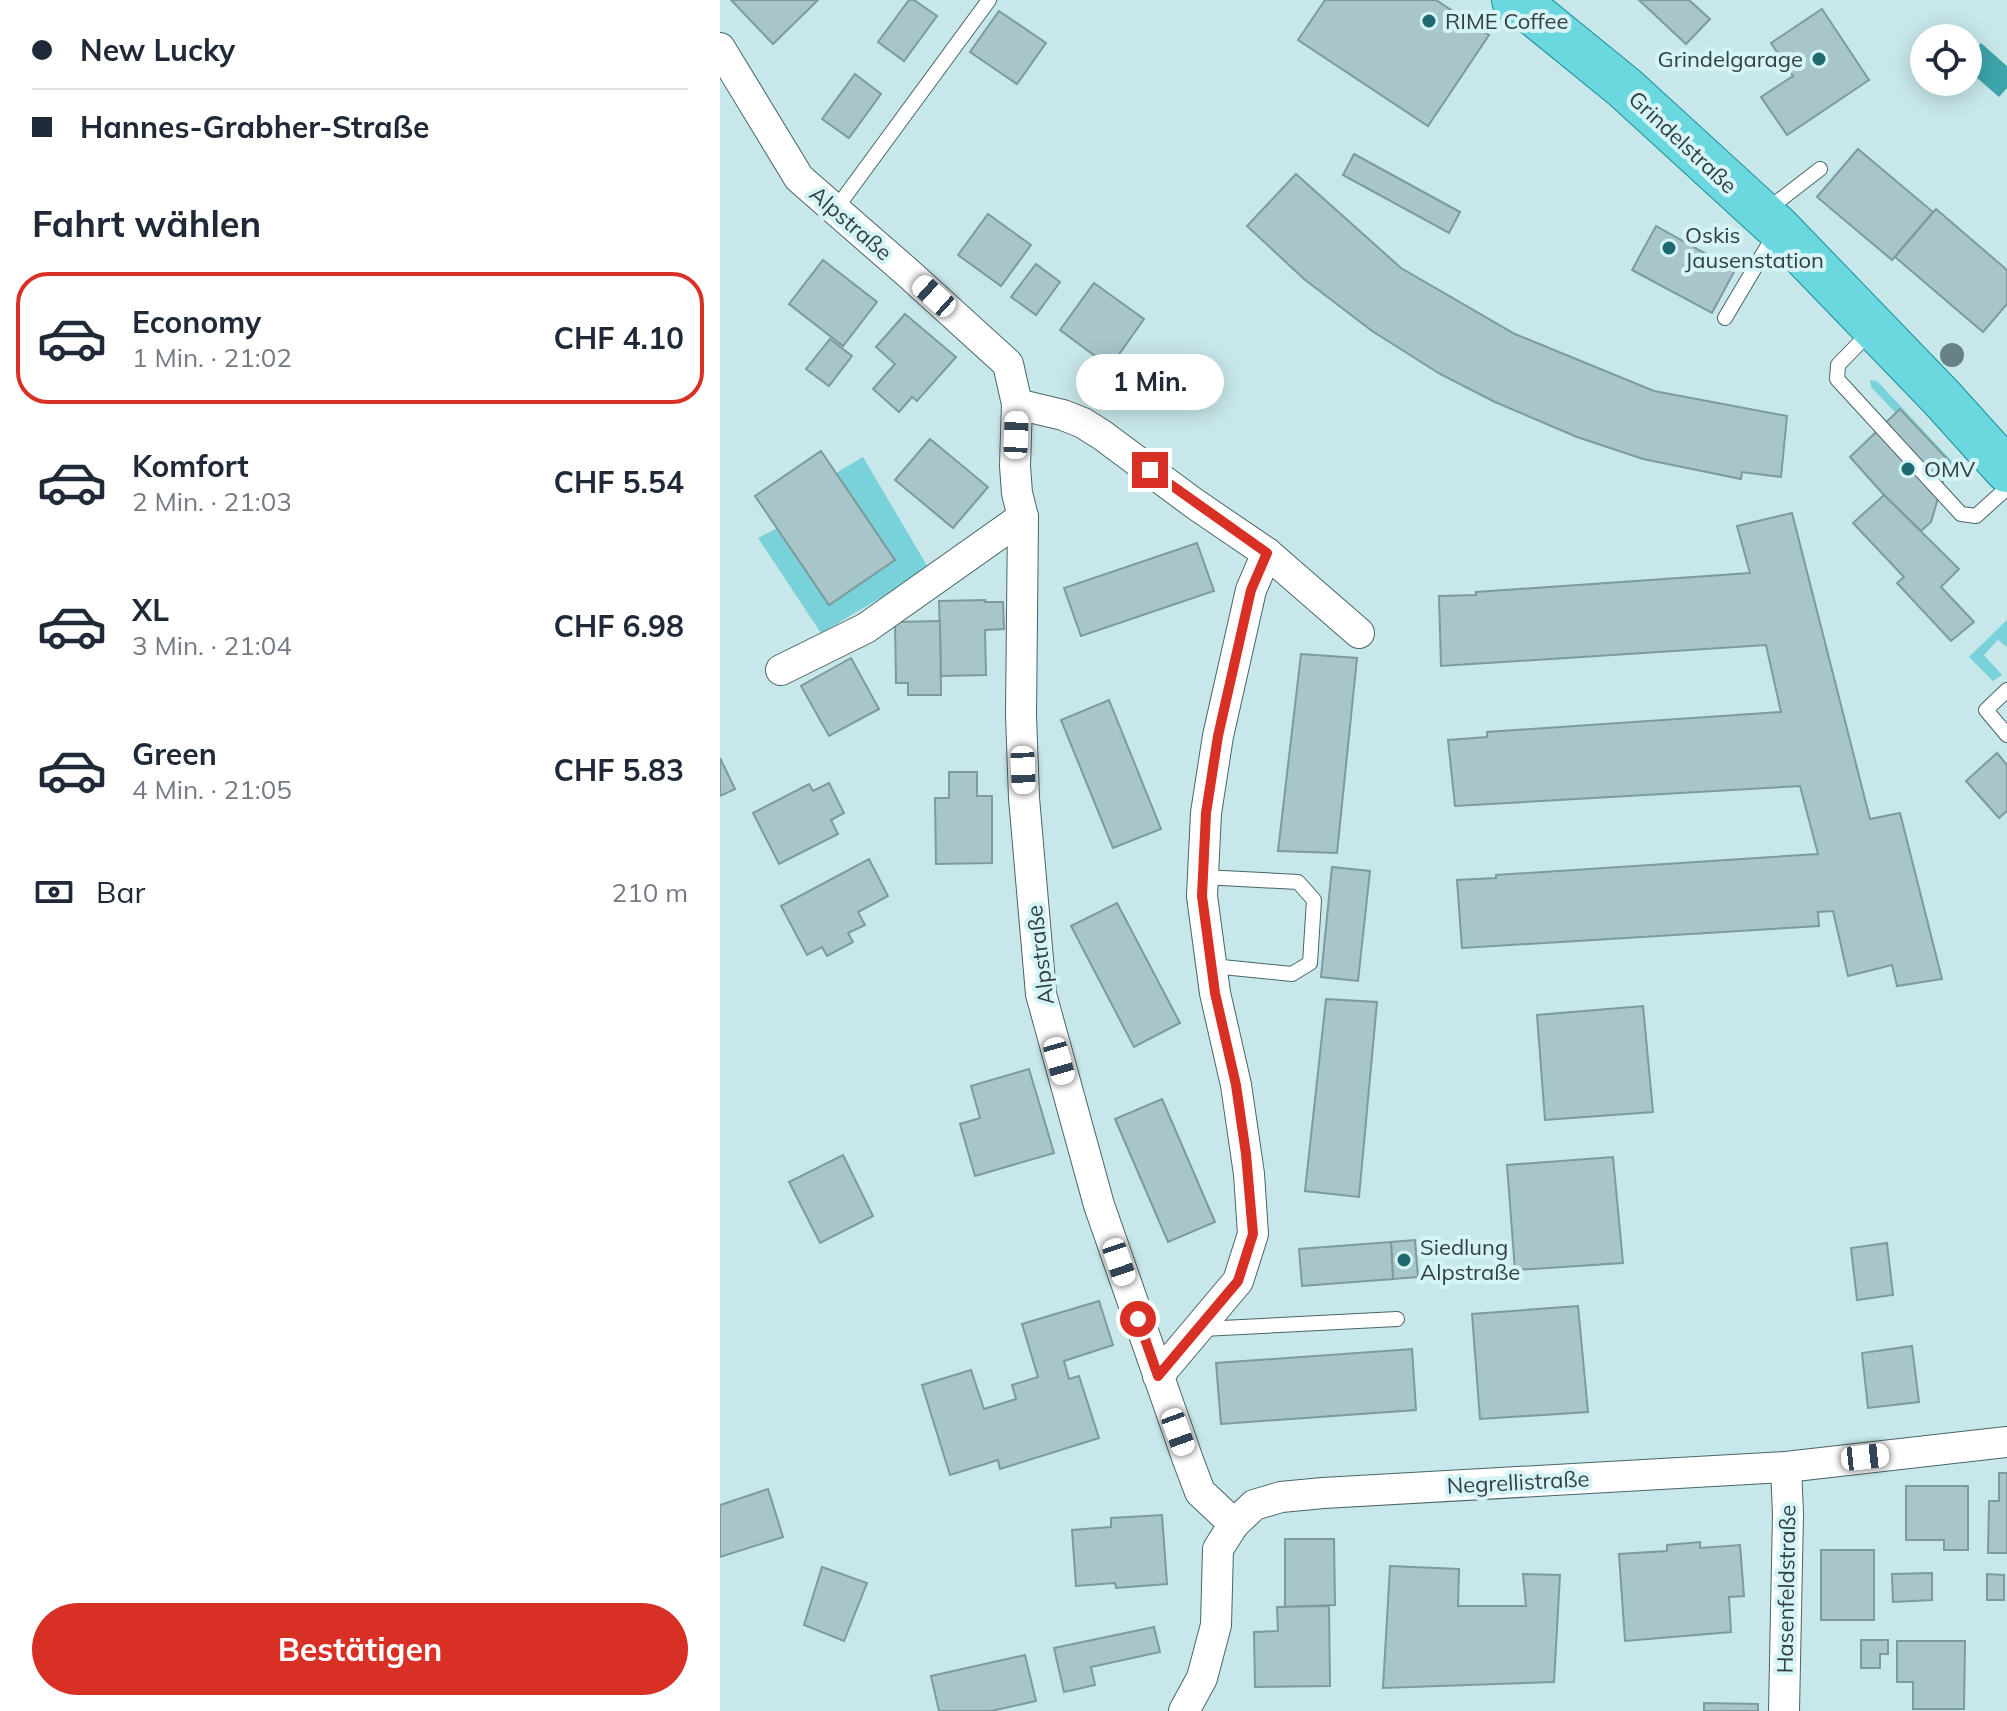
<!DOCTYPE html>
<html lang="de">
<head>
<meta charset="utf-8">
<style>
  :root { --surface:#fff; --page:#f2f2f3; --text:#1f2937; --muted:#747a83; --line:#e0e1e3; --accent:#d93025 }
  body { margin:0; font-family:Mulish,sans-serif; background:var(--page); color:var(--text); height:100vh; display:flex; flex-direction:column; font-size:30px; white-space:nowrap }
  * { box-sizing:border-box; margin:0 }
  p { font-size:26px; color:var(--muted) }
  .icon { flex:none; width:44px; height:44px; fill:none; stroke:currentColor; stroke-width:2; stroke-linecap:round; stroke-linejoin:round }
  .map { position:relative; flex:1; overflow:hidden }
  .drawer { display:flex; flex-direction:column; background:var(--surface); width:720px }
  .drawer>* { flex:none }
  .banner { display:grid; align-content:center; height:176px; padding:0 32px; background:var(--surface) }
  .buttons { position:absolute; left:1190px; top:24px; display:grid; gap:16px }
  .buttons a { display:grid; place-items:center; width:72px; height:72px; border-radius:50%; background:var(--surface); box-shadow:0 4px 20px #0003; font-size:40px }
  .end { position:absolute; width:36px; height:36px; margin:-18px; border:10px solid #d93025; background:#fff; box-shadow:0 0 0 4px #fff }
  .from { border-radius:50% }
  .bubble { position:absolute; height:56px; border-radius:28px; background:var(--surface); box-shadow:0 4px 20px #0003; font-size:26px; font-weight:700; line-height:56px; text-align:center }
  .car { position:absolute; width:24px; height:48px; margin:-24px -12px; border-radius:10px; box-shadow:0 0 6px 2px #0007; background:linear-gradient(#fff 24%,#345 0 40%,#fff 0 76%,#345 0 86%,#fff 0) }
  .banner b { display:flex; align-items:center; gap:28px; height:76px; font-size:30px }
  .banner b+b { border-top:2px solid var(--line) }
  .banner i { width:20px; height:20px; background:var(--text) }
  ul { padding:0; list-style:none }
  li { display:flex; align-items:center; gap:24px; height:132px; margin:0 16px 12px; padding:0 16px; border:4px solid transparent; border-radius:32px }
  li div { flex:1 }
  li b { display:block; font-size:30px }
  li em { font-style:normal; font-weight:700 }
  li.current { border-color:var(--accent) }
  li>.icon { width:72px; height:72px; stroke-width:1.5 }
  h2 { padding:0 32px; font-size:36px; line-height:96px }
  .pay { display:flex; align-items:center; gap:20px; height:88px; padding:0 32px; font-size:30px }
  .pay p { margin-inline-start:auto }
  .cta { display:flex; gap:16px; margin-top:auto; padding:16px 32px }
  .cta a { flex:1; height:92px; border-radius:48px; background:var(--accent); color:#fff; font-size:32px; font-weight:700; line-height:92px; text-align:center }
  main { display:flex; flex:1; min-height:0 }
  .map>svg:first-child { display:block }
  .green { fill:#79d2da }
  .water { fill:#3da4ac }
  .building { fill:#a8c6c9; stroke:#7d9a9d; stroke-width:2 }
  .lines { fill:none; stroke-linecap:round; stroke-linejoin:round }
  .service-casing { stroke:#496568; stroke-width:16 }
  .minor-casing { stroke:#496568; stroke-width:32 }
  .primary-casing { stroke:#179098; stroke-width:46 }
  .service { stroke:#fff; stroke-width:14 }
  .minor { stroke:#fff; stroke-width:30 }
  .primary { stroke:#6bd7de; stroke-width:44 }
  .tree { fill:#678284 }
  .route { stroke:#d93025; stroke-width:10 }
  .poi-dot { fill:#1f6a71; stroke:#d5f4f7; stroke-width:3 }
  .labels { text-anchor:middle; stroke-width:8; stroke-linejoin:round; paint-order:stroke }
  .poi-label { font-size:22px; fill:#333f40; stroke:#d5f4f7; text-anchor:start }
  .street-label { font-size:22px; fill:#333f40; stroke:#d5f4f7 }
</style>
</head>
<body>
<main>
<section class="drawer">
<div class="banner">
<b><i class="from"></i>New Lucky</b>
<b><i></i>Hannes-Grabher-Straße</b>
</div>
<h2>Fahrt wählen</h2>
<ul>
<li class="current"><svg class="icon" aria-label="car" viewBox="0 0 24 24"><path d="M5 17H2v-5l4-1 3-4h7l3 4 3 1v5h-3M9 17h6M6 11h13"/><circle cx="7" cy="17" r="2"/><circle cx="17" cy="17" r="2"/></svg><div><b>Economy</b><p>1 Min. · 21:02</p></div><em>CHF 4.10</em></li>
<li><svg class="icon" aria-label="car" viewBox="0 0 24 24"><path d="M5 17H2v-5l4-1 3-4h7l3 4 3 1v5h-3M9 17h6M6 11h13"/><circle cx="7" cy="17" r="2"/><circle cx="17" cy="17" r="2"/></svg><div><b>Komfort</b><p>2 Min. · 21:03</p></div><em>CHF 5.54</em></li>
<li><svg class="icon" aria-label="car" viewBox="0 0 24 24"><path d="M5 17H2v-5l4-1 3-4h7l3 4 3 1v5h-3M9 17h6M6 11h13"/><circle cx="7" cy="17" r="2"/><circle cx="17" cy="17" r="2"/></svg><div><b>XL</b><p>3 Min. · 21:04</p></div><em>CHF 6.98</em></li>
<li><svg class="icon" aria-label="car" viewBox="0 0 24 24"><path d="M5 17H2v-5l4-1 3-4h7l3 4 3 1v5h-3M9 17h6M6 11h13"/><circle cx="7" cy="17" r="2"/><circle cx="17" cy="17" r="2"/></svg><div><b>Green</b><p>4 Min. · 21:05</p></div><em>CHF 5.83</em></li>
</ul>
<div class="pay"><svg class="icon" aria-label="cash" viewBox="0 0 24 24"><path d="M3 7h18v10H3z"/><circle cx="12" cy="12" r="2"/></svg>Bar<p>210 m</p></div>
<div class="cta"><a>Bestätigen</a></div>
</section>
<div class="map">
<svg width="1287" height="1711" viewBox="0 0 1287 1711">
  <rect width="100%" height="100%" fill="#c8e7ea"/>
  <g class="green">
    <path d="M1150 380 1157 381 1241 471V476L1235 475 1151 387Z"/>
    <path d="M143 457 209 569 101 633 38 538 57 528 109 605 174 560 116 473Z"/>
    <path d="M1287 620V647L1278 640 1264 655 1282 675 1273 681 1249 657Z"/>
  </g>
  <path class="water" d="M1261 43 1287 66V88L1279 97 1248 70V58Z"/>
  <g class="building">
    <path d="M11 0H98L53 44Z"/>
    <path d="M189 0H194L217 16 184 61 158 42Z"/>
    <path d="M605 0H716L769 35 708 126 578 40Z"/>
    <path d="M919 0H969L990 19 966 44Z"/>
    <path d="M1102 9 1149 80 1067 135 1041 97 1073 76 1051 43Z"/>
    <path d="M279 11 326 43 297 84 250 52Z"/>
    <path d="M135 74 161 94 129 138 102 119Z"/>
    <path d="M1138 149 1213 212 1172 260 1097 197Z"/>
    <path d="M634 154 740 212 729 233 623 175Z"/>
    <path d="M576 174 681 268 795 334 934 391 1067 416 1061 477 1022 472 1021 479 923 459 857 437 775 402 720 374 652 331 584 279 527 226Z"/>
    <path d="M1216 209 1287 270V304L1263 332 1175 257Z"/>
    <path d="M268 214 311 245 281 286 238 255Z"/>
    <path d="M936 226 1015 270 992 313 912 270Z"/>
    <path d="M103 260 157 302 123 346 69 304Z"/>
    <path d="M316 264 340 282 316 315 291 297Z"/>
    <path d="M374 283 424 319 390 367 340 330Z"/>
    <path d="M185 314 236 357 197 401 192 397 179 412 153 389 175 364 156 347Z"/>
    <path d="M110 339 132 356 109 386 86 369Z"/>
    <path d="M1180 409 1229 461 1211 522 1201 531 1164 495 1130 457Z"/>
    <path d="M210 439 268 487 233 528 175 480Z"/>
    <path d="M101 451 175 560 109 605 35 496Z"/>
    <path d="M1164 495 1239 569 1221 587 1254 622 1231 641 1177 583 1184 577 1133 523Z"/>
    <path d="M1072 513 1150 819 1180 813 1222 979 1177 986 1172 965 1128 976 1113 911 1098 912 1099 926 742 948 737 880 776 878V875L1098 854 1080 786 735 806 728 740 767 737V732L1061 712 1046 645 721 666 719 596 756 595V592L1030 573 1017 526Z"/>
    <path d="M477 543 494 591 361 636 344 588Z"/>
    <path d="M265 600V602H283L284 629 265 630 266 675 221 676 219 601Z"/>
    <path d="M220 621 221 695H188V683H176L175 622Z"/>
    <path d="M581 654 637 658 617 853 558 851Z"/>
    <path d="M131 658 159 709 109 736 81 686Z"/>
    <path d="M389 700 441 829 393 848 341 720Z"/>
    <path d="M1277 753 1287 765V811L1279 818 1246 781Z"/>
    <path d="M0 758 15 789 0 796Z"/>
    <path d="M229 772H257V796H272V863L216 864 215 798H229Z"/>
    <path d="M109 783 124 813 111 820 118 834 59 864 33 813 89 784 93 791Z"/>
    <path d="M149 859 168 896 138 912 145 925 128 933 133 942 107 956 102 947 87 955 61 906Z"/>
    <path d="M612 867 650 871 638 981 601 977Z"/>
    <path d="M397 903 460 1023 414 1047 351 926Z"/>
    <path d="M606 999 657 1002 639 1197 585 1191Z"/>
    <path d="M923 1006 933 1112 825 1120 817 1015Z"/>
    <path d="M309 1069 334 1153 255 1176 240 1124 260 1118 251 1086Z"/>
    <path d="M442 1099 495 1222 448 1242 395 1119Z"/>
    <path d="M123 1155 153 1216 100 1243 69 1182Z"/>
    <path d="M893 1157 903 1263 795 1270 787 1165Z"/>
    <path d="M695 1240 698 1277 673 1279 671 1242Z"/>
    <path d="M671 1242 673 1279 582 1286 579 1249Z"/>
    <path d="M1167 1243 1173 1295 1137 1300 1131 1248Z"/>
    <path d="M379 1301 393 1345 344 1361 349 1379 359 1376 379 1438 280 1469 278 1460 230 1475 202 1385 251 1370 264 1409 296 1399 292 1385 318 1377 302 1324Z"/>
    <path d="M858 1306 868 1412 760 1419 752 1314Z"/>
    <path d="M1192 1346 1199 1402 1148 1408 1142 1353Z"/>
    <path d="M692 1349 696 1410 501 1424 496 1363Z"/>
    <path d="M1279 1473H1287V1553H1268L1269 1501H1279Z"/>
    <path d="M1186 1486H1248V1550H1224V1540H1186Z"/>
    <path d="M48 1489 63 1537 0 1557V1505Z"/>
    <path d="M442 1515 447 1584 396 1588 395 1583 356 1586 352 1530 391 1527V1518Z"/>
    <path d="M565 1539H614L615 1605 565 1607Z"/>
    <path d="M980 1542V1548L1020 1545 1024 1596 1009 1597 1011 1632 905 1641 899 1554 947 1551V1545Z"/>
    <rect x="1101" y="1550" width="53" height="70"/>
    <path d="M670 1566 739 1569 738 1606H806L803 1574 840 1575 834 1682 663 1688Z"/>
    <path d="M102 1567 147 1583 124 1641 84 1625Z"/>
    <path d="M1212 1573V1600L1173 1602 1172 1574Z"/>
    <path d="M1267 1574 1284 1575V1600H1267Z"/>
    <path d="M609 1606 610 1686 535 1687 534 1632 558 1631 557 1607Z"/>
    <path d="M434 1627 440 1652 371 1667 375 1685 344 1692 334 1648Z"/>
    <path d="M1141 1640H1168V1654H1160V1668H1141Z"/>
    <path d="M1177 1641H1245L1244 1709H1193V1682H1177Z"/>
    <path d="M305 1655 316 1701 271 1711H219L211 1676Z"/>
    <path d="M984 1703 1038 1704V1711H984Z"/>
  </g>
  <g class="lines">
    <g class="service-casing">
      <g id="service">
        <path d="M115 210 269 0"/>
        <path d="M1047 210 1100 169"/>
        <path d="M1005 318 1056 232"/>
        <path d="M1151 331 1118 365 1117 379 1241 514 1256 516 1287 488"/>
        <path d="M1287 690 1266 710 1287 735"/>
        <path d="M483 877 578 882 594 900 590 963 572 974 492 966"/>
        <path d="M482 1329 677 1319"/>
      </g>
    </g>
    <g class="minor-casing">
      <g id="minor">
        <path d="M0 48 79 178 188 273 288 364 297 404 295 466 297 493 303 517 301 715 304 798 321 994 379 1205 468 1460 480 1492 514 1524"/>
        <path d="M297 404 343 415 363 423 382 435 475 504 547 553 639 633"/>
        <path d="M61 670 146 628 303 517"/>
        <path d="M438 1376 518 1281 533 1234 529 1174 516 1085 495 993 482 896 486 813 498 736 531 590 547 553"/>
        <path d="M464 1711 482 1678 496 1625 498 1549 514 1524 534 1505 561 1497 603 1493 1066 1467 1287 1442"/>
        <path d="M1064 1711 1068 1514 1066 1467"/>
      </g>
    </g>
    <g class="primary-casing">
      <path id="primary" d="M794 0 808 9 905 88 1058 228 1221 397 1287 470"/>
    </g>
    <use href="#service" class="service"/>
    <use href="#minor" class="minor"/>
    <use href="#primary" class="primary"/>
  </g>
  <circle class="tree" cx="1232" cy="355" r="12"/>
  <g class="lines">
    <path class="route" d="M418 1319 438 1376 518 1281 533 1234 526 1154 516 1085 495 993 482 896 486 813 498 736 531 590 547 553 430 470"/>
  </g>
  <g class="poi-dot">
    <circle cx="709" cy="21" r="8"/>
    <circle cx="1099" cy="59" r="8"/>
    <circle cx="949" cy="248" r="8"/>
    <circle cx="1188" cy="469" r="8"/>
    <circle cx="684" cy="1260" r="8"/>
  </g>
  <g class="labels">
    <g class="poi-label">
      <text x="725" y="29">RIME Coffee</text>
      <text x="1083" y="67" text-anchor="end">Grindelgarage</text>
      <text x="965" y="243">Oskis<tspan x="965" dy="25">Jausenstation</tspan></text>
      <text x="1204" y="477">OMV</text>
      <text x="700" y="1255">Siedlung<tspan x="700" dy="25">Alpstraße</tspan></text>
    </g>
    <g class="street-label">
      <text transform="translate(963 142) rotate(43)" y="8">Grindelstraße</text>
      <text transform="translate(131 223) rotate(41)" y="8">Alpstraße</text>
      <text transform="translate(320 955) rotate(-97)" y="8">Alpstraße</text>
      <text transform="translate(798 1482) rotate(-3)" y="8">Negrellistraße</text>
      <text transform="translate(1066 1589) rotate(-89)" y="8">Hasenfeldstraße</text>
    </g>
  </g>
</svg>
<div class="buttons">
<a><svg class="icon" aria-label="locate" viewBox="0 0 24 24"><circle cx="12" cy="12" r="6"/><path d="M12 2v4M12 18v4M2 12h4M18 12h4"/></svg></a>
</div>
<i class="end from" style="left:418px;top:1319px"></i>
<i class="end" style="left:430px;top:470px"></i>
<div class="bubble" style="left:356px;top:354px;width:148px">1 Min.</div>
<i class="car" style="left:214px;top:296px;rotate:312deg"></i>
<i class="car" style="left:296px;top:435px;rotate:2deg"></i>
<i class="car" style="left:303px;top:770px;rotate:178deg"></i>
<i class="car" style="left:339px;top:1061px;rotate:164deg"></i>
<i class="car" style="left:399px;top:1262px;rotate:161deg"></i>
<i class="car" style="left:458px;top:1432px;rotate:160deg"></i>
<i class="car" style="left:1145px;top:1457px;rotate:84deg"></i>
</div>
</main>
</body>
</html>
